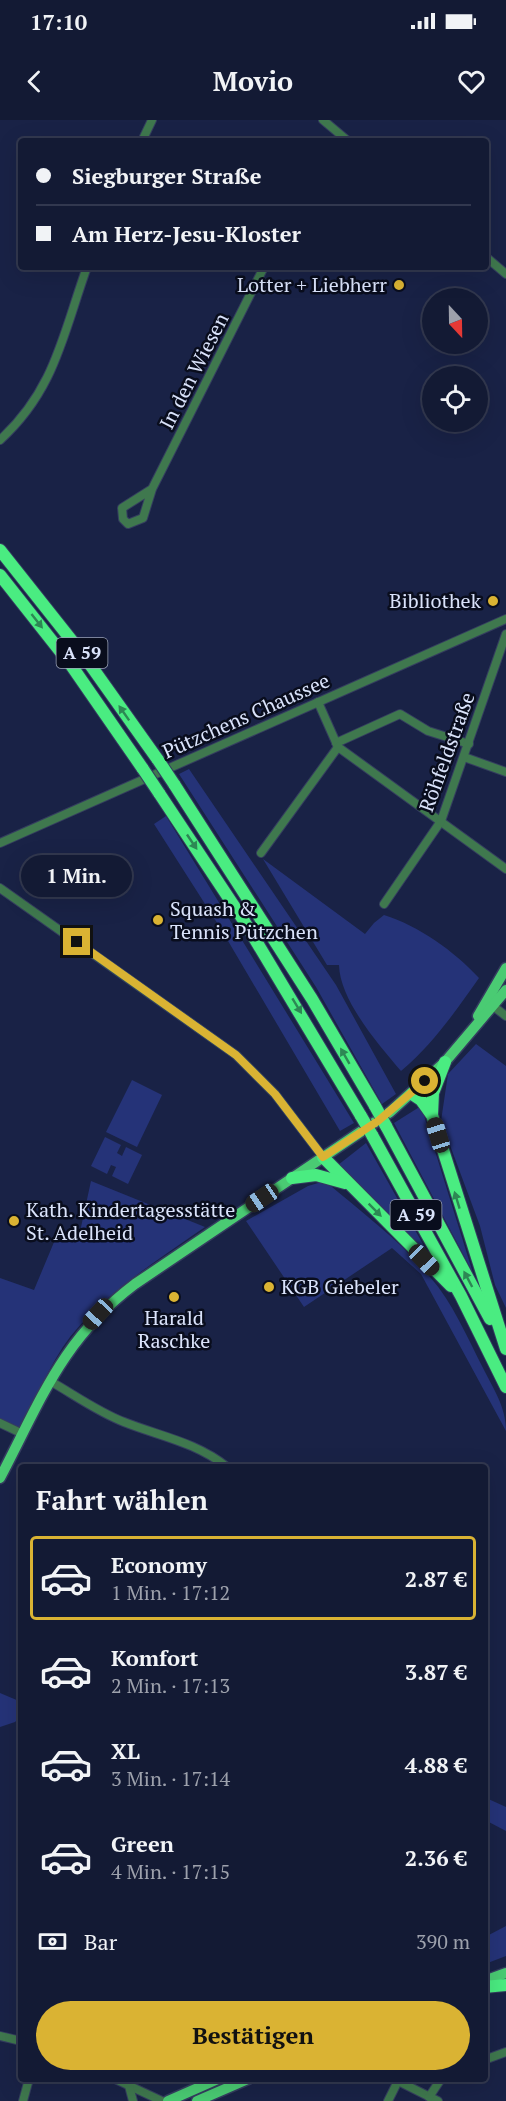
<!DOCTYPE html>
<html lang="de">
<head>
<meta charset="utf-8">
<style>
  :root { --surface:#131a34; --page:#202740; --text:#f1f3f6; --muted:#9da1ac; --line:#32384f; --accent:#dab333 }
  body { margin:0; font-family:"PT Serif",serif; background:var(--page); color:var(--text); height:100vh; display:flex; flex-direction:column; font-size:22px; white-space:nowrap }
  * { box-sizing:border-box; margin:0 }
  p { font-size:20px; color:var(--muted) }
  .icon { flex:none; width:33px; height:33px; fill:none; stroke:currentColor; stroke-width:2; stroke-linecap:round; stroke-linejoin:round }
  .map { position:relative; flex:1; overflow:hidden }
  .drawer { position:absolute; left:18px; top:1344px; width:470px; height:618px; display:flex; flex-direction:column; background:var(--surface); border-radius:6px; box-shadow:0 6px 24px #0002,0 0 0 2px var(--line) }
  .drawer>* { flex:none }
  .banner { position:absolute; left:18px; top:18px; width:471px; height:132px; border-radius:6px; box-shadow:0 6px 24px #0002,0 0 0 2px var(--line); display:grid; align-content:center; height:132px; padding:0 18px; background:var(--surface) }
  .needle { width:39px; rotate:158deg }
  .tools { position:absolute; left:422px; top:168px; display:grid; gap:12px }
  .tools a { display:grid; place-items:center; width:66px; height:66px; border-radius:50%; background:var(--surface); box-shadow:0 6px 24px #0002,0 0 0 2px var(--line); font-size:30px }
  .end { position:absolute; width:27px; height:27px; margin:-14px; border:8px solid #dab333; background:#111; box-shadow:0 0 0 3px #111 }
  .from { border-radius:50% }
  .bubble { position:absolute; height:42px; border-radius:21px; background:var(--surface); box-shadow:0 6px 24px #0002,0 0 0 2px var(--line); font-size:20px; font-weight:600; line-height:42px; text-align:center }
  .car { position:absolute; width:18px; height:36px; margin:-18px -9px; border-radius:8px; box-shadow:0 0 4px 2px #0007; background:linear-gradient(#222 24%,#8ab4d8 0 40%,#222 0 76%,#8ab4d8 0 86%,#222 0) }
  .banner b { display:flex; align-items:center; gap:21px; height:57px; font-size:22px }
  .banner b+b { border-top:2px solid var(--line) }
  .banner i { width:15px; height:15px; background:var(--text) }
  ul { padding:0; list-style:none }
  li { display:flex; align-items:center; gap:18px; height:84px; margin:0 12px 9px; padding:0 6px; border:3px solid transparent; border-radius:6px }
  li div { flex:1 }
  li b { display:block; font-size:22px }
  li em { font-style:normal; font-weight:600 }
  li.selected { border-color:var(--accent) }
  li>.icon { width:54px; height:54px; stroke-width:1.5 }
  h2 { padding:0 18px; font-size:27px; line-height:72px }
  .pay { display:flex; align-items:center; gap:15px; height:66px; padding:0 18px; font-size:22px }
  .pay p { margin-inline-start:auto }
  .action { display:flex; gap:12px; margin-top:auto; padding:12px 18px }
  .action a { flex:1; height:69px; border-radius:36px; background:var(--accent); color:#111; font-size:24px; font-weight:600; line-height:69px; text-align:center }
  .status { display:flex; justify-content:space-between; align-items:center; height:42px; padding:0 30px; background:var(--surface); direction:ltr }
  .status svg { height:16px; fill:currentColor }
  header { display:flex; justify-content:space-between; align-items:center; height:78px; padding:0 18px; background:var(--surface); font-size:27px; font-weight:600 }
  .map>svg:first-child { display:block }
  .green { fill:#253378 }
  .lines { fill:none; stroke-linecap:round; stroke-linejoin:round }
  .minor-casing { stroke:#343d5f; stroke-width:10 }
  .major-casing { stroke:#343d5f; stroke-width:13 }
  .highway-casing { stroke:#343d5f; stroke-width:14 }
  .minor { stroke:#3f784e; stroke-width:8 }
  .major { stroke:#4acb73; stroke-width:10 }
  .highway { stroke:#4aec81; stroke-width:12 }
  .highway-bridge-casing { stroke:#343d5f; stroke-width:14; stroke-linecap:butt }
  .highway-bridge { stroke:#4aec81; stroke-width:12 }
  .oneway { fill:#2d8854 }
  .route { stroke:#dab333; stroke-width:8 }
  .poi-dot { fill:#dab333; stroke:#090d1d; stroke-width:2 }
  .labels { text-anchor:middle; stroke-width:5; stroke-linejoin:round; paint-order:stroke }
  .shield { fill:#090d1d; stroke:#9ba3b8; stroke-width:1.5 }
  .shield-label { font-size:18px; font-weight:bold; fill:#dae3fb }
  .poi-label { font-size:20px; fill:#dae3fb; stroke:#090d1d; text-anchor:start }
  .street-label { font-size:20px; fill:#dae3fb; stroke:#090d1d }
</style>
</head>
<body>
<div class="status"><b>17:10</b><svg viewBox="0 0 49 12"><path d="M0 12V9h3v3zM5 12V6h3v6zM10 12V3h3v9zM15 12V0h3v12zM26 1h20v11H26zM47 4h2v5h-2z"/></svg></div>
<header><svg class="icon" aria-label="back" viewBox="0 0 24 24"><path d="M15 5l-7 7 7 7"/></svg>Movio<svg class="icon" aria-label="heart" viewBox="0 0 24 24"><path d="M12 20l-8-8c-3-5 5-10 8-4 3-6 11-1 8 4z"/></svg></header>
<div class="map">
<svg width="506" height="1981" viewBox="0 0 506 1981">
  <rect width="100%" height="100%" fill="#192246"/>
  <g class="green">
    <path d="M189 649 336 865 396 974 382 984 316 867 179 654Z"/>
    <path d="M166 696 354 1003 340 1011 221 809 154 704Z"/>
    <path d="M263 739 365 814 374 803 384 795C419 806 454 831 479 858 455 892 433 924 401 951 379 925 340 881 339 845H327Z"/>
    <path d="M476 924 506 946V1188L495 1165 480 1106 441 1001 448 954Z"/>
    <path d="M132 960 162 975 137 1027 106 1012Z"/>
    <path d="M421 986 473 1153 394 1003Z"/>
    <path d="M105 1017 121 1025 117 1033 122 1036 126 1027 142 1035 128 1064 112 1056 116 1047 111 1045 107 1054 91 1046Z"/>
    <path d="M366 1023 437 1149 368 1073 338 1045Z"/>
    <path d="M91 1061 205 1107C158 1140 107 1171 70 1217 50 1243 35 1281 19 1309L0 1299V1158L34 1170 57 1115 78 1121Z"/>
    <path d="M325 1061C361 1092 400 1120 430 1157 453 1183 467 1217 483 1248 493 1268 506 1287 506 1311L421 1154 392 1128 304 1187 246 1101 308 1066Z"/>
    <path d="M0 1573 19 1581 21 1596 15 1602 0 1607Z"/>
    <path d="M484 1677 506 1687V1711L485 1700Z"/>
    <path d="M506 1806V1836L485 1844V1817Z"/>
  </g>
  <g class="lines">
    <g class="minor-casing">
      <g id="minor">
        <path d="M323 0 348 21"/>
        <path d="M142 21 152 0"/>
        <path d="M486 137 506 154"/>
        <path d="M0 320C55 270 63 214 87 147"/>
        <path d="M152 369 122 388 123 399 128 404 143 398 152 369 264 147"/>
        <path d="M318 582 338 627 506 749"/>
        <path d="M336 623 400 594 428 611 469 624"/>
        <path d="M464 637 506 652"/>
        <path d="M0 723 506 499"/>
        <path d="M261 733 338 627"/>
        <path d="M0 768 236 935 275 974 323 1037"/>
        <path d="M384 784 441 701 506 514"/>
        <path d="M493 886 506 896"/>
        <path d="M50 1261C73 1274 98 1292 124 1302 159 1316 196 1322 227 1347"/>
        <path d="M0 1303 23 1314"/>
        <path d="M0 1916 21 1921"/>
        <path d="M484 1940 506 1932"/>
        <path d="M115 1959 162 1981"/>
        <path d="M394 1959 438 1981"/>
        <path d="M129 1966 133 1981"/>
        <path d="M429 1977 441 1959"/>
        <path d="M23 1981 29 1959"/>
        <path d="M388 1981 398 1961"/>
      </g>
    </g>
    <g class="major-casing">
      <g id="major">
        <path d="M478 896 506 848"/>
        <path d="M0 1358C41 1280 62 1219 135 1164L390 992 445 942 506 870"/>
        <path d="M484 1861 506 1853"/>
        <path d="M168 1981 218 1959"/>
        <path d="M197 1981 248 1959"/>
      </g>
    </g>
    <g class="highway-casing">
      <g id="highway">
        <path d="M0 430 84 536 158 640"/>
        <path d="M0 455 71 545 143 649"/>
        <path d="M174 664 312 879 375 986"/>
        <path d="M159 673 244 801 361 996"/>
        <path d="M445 942 433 973 432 995 506 1229"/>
        <path d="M412 974 421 980 431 994"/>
        <path d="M386 1006 490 1199"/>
        <path d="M372 1015 461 1176 506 1267"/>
        <path d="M323 1037 451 1166"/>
        <path d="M292 1058 316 1055 345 1063"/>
        <path d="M484 1867 506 1865"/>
      </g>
    </g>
    <use href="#minor" class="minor"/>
    <use href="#major" class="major"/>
    <use href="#highway" class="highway"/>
    <g class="highway-bridge-casing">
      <g id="highway-bridge">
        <path d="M158 640 174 664"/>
        <path d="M143 649 159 673"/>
        <path d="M375 986 386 1006"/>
        <path d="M361 996 372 1015"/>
      </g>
    </g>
    <use href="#highway-bridge" class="highway-bridge"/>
  </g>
  <defs><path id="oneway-solid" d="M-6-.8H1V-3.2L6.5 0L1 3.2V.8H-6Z" transform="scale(1.5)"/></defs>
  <g class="oneway">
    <use href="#oneway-solid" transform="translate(37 501) rotate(52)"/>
    <use href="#oneway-solid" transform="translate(124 593) rotate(-125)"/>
    <use href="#oneway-solid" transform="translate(192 722) rotate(56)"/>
    <use href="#oneway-solid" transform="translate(297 886) rotate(59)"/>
    <use href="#oneway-solid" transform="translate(345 936) rotate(-120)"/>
    <use href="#oneway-solid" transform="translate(457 1080) rotate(-107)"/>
    <use href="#oneway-solid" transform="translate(375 1090) rotate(45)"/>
    <use href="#oneway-solid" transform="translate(468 1159) rotate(-118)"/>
  </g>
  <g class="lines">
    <path class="route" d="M77 822 236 935 275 974 323 1037 378 1001 425 961"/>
  </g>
  <g class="poi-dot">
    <circle cx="399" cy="165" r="6"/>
    <circle cx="493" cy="481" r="6"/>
    <circle cx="158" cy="800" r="6"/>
    <circle cx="14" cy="1101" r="6"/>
    <circle cx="269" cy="1167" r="6"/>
    <circle cx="174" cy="1177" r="6"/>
  </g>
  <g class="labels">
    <g class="shield">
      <rect x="56.5" y="518" width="51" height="30" rx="4.5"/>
      <rect x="390.5" y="1080" width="51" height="30" rx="4.5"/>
    </g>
    <g class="shield-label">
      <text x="82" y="539">A 59</text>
      <text x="416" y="1101">A 59</text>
    </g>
    <g class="poi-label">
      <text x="387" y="172" text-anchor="end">Lotter + Liebherr</text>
      <text x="481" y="488" text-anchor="end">Bibliothek</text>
      <text x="170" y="796">Squash &amp;<tspan x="170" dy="23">Tennis Pützchen</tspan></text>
      <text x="26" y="1097">Kath. Kindertagesstätte<tspan x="26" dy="23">St. Adelheid</tspan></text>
      <text x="281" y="1174">KGB Giebeler</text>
      <text x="174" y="1205" text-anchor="middle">Harald<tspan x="174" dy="23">Raschke</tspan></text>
    </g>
    <g class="street-label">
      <text transform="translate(194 251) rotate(-63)" y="7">In den Wiesen</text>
      <text transform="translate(246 596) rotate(-24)" y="7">Pützchens Chaussee</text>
      <text transform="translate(447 632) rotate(-70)" y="7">Röhfeldstraße</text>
    </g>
  </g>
</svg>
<div class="tools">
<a><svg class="needle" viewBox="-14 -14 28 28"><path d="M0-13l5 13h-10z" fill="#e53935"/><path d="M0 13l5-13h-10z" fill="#9da1ac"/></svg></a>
<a><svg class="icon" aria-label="locate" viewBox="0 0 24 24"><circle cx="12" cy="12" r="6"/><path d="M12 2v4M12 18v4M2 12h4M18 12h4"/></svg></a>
</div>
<i class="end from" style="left:425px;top:961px"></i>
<i class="end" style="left:77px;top:822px"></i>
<div class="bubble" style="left:21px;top:735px;width:111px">1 Min.</div>
<i class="car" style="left:438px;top:1015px;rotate:343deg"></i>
<i class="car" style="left:262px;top:1078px;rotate:236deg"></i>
<i class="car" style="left:424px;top:1140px;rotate:136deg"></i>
<i class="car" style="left:98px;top:1194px;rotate:223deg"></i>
<div class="banner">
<b><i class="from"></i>Siegburger Straße</b>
<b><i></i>Am Herz-Jesu-Kloster</b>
</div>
<section class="drawer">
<h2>Fahrt wählen</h2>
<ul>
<li class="selected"><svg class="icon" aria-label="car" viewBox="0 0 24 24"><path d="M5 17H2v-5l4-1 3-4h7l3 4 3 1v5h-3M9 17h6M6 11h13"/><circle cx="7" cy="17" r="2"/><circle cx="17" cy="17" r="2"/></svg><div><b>Economy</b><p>1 Min. · 17:12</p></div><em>2.87 €</em></li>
<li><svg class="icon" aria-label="car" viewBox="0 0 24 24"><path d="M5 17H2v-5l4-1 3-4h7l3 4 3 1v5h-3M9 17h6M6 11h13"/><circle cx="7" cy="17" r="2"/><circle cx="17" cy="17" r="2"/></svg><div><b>Komfort</b><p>2 Min. · 17:13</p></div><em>3.87 €</em></li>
<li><svg class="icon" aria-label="car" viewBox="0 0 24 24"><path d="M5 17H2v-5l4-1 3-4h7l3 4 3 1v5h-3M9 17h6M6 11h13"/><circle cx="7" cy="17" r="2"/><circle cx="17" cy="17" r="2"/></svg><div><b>XL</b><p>3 Min. · 17:14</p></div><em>4.88 €</em></li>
<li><svg class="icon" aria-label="car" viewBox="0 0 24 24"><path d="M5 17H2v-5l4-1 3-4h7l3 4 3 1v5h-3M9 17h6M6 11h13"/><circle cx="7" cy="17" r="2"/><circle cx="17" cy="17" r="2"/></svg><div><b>Green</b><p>4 Min. · 17:15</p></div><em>2.36 €</em></li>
</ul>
<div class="pay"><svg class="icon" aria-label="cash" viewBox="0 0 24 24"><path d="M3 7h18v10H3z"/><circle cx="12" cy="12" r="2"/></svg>Bar<p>390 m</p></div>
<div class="action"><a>Bestätigen</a></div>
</section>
</div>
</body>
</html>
